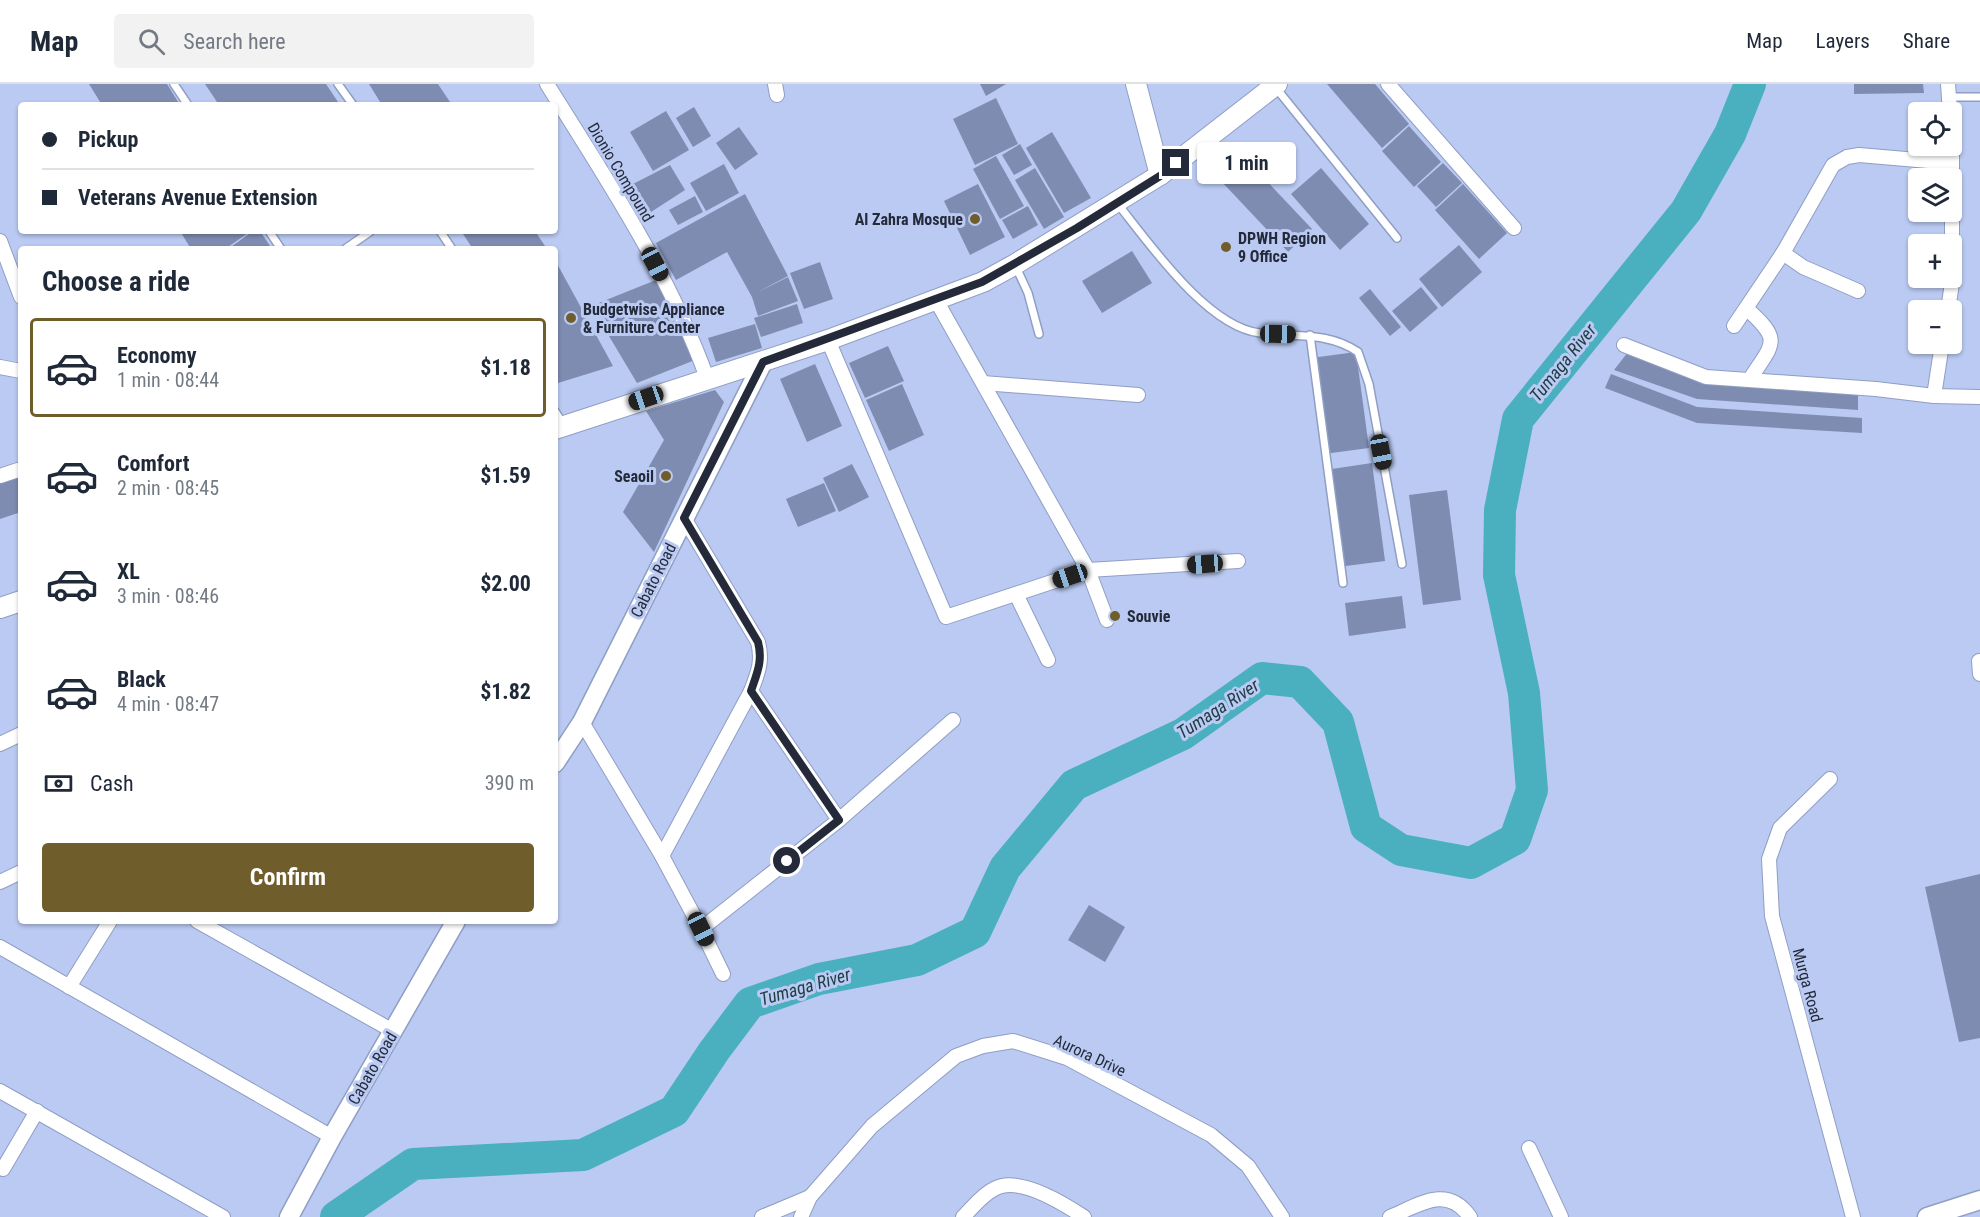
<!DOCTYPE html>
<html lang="en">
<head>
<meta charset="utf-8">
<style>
  :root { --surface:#fff; --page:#f2f2f3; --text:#1f2937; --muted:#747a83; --line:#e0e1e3; --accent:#705d2c }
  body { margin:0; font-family:"Roboto Condensed",sans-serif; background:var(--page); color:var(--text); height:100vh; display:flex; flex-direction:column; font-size:22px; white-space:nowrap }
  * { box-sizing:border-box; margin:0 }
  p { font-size:20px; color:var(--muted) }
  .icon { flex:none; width:33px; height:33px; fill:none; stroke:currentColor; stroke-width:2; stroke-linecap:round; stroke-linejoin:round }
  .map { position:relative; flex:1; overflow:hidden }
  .sheet { position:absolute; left:18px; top:162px; width:540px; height:678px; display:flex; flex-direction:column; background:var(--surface); border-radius:6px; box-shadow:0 2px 4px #0004 }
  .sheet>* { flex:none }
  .banner { position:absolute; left:18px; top:18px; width:540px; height:132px; border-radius:6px; box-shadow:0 2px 4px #0004; display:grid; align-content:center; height:132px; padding:0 24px; background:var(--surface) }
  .controls { position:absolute; left:1908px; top:18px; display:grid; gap:12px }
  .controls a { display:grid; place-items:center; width:54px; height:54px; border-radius:6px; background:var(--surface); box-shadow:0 2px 4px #0004; font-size:30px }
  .end { position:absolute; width:27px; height:27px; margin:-14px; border:8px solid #242a39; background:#fff; box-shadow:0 0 0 3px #fff }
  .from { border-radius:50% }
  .bubble { position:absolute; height:42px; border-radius:6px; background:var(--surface); box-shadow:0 2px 4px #0004; font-size:20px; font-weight:700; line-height:42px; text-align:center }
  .car { position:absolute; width:18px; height:36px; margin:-18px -9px; border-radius:8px; box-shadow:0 0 4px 2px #0007; background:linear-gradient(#222 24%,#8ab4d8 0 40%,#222 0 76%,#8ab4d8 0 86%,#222 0) }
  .banner b { display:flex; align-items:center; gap:21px; height:57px; font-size:22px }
  .banner b+b { border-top:2px solid var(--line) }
  .banner i { width:15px; height:15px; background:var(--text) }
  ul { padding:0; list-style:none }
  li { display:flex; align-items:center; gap:18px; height:99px; margin:0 12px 9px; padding:0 12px; border:3px solid transparent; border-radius:6px }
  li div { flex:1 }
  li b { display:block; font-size:22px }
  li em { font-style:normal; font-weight:700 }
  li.selected { border-color:var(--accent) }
  li>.icon { width:54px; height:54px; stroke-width:1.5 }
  h2 { padding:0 24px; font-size:27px; line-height:72px }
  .pay { display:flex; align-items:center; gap:15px; height:66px; padding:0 24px; font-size:22px }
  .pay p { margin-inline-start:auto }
  .button { display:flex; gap:12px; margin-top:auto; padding:12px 24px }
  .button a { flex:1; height:69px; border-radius:6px; background:var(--accent); color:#fff; font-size:24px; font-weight:700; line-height:69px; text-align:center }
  header { display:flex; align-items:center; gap:36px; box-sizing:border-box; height:84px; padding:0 30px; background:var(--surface); border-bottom:2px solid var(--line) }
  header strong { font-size:28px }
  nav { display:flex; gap:33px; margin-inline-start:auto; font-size:21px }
  .search { width:420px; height:54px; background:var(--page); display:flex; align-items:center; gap:15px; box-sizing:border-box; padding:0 21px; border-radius:6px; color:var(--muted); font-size:22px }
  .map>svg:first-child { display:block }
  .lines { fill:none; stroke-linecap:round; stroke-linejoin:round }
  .river { stroke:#4ab0bf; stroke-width:32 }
  .building { fill:#7e8cb1 }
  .service-casing { stroke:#909ec4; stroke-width:10 }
  .minor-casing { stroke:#909ec4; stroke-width:16 }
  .tertiary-casing { stroke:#909ec4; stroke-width:21 }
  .secondary-casing { stroke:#909ec4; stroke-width:22 }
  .service { stroke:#fff; stroke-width:7 }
  .minor { stroke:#fff; stroke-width:14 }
  .tertiary { stroke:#fff; stroke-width:18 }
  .secondary { stroke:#fff; stroke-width:20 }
  .route { stroke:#242a39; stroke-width:8 }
  .poi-dot { fill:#705d2c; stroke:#bacaf2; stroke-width:2 }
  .labels { text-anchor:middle; stroke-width:6; stroke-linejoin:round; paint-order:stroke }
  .street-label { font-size:16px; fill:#242a39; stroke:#bacaf2 }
  .poi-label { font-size:16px; font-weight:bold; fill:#242a39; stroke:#bacaf2; text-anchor:start }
  .water-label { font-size:18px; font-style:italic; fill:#1e3d42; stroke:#bacaf2 }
</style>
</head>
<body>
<header>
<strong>Map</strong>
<div class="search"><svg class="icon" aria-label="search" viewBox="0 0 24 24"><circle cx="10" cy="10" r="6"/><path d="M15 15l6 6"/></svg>Search here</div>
<nav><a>Map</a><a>Layers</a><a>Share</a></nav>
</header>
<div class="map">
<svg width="1980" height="1133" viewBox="0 0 1980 1133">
  <rect width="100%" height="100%" fill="#bacaf2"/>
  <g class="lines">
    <path class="river" d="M336 1133 413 1080 583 1071 674 1027 714 967 750 919 819 895 917 876 975 848 1005 784 1074 701 1183 650 1262 594 1300 598 1338 638 1366 743 1401 766 1471 779 1515 755 1532 706 1524 609 1499 491 1500 426 1518 335 1686 127 1730 50 1750 0"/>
  </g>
  <g class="building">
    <path d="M89 0H167L180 21H102Z"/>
    <path d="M205 0H326L340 21H219Z"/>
    <path d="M369 0H438L452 21H382Z"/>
    <path d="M980 0H1006L986 12Z"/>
    <path d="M1327 0H1375L1409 40 1382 64Z"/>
    <path d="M1854 0H1923L1924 9 1854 10Z"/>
    <path d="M996 14 1018 60 975 81 953 35Z"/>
    <path d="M694 23 711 52 693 63 676 34Z"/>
    <path d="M666 27 689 66 653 87 630 48Z"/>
    <path d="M1409 42 1441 78 1414 103 1382 67Z"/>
    <path d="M739 43 758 70 735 86 716 59Z"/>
    <path d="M1052 48 1091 114 1064 129 1026 64Z"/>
    <path d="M1020 60 1032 81 1014 91 1002 71Z"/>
    <path d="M996 72 1024 122 1000 135 973 85Z"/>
    <path d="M1245 74 1312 145 1288 168 1221 97Z"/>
    <path d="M1443 79 1462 99 1436 123 1417 102Z"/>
    <path d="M724 80 739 109 706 127 690 99Z"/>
    <path d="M670 81 685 106 651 128 633 100Z"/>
    <path d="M1035 84 1064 133 1044 145 1015 96Z"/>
    <path d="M1321 84 1369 140 1340 166 1291 110Z"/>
    <path d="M978 100 1005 153 970 171 944 117Z"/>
    <path d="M1463 100 1507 149 1479 175 1435 126Z"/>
    <path d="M745 110 788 192 756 209 788 193 798 217 758 232 752 213 727 168 676 196 656 159Z"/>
    <path d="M695 112 703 128 678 141 669 126Z"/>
    <path d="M1028 122 1038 141 1013 155 1002 136Z"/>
    <path d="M180 147H251L225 165H191Z"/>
    <path d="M253 147H260L272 165H228Z"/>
    <path d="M461 147H535L547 165H473Z"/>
    <path d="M1459 161 1482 188 1442 223 1419 195Z"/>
    <path d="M1132 167 1152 199 1102 229 1082 197Z"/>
    <path d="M555 176 613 282 558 299 555 293Z"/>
    <path d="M820 178 833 215 804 225 790 189Z"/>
    <path d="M656 196 695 276 637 299 591 222Z"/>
    <path d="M1421 203 1438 224 1410 248 1392 227Z"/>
    <path d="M1370 205 1401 243 1390 252 1359 214Z"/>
    <path d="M797 220 803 239 761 253 754 234Z"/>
    <path d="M755 240 762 264 716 278 708 254Z"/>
    <path d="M888 262 904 297 865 314 849 279Z"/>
    <path d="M1356 268 1369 364 1324 370 1311 274Z"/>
    <path d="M1628 268 1703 295 1858 306V326L1697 315 1614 286Z"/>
    <path d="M815 280 842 342 807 358 780 295Z"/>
    <path d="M1611 290 1697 323 1862 334V349L1697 339 1605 304Z"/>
    <path d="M902 300 924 351 889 367 866 316Z"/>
    <path d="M715 306 724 318 654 468 623 428 664 356 646 327Z"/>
    <path d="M1372 379 1385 477 1338 483 1325 386Z"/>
    <path d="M852 380 869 413 839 428 823 394Z"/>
    <path d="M20 392 21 428 0 435V398Z"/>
    <path d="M824 399 836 427 798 443 786 415Z"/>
    <path d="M1447 406 1461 516 1423 521 1409 411Z"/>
    <path d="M1402 512 1406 544 1349 552 1345 519Z"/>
    <path d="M1980 790V954L1959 958 1925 803Z"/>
    <path d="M1089 821 1125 843 1105 878 1068 856Z"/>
  </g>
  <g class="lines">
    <g class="service-casing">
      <g id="service">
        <path d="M174 0 188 21"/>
        <path d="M338 0 353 21"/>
        <path d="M1276 4 1397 154"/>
        <path d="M1949 13H1980"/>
        <path d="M1117 119C1149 159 1207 243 1260 249 1295 254 1327 247 1358 268L1369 300 1402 480"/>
        <path d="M269 147 281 165"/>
        <path d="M440 147 452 165"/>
        <path d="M345 165 371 147"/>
        <path d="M1016 183 1028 209 1039 250"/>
        <path d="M1310 251 1343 499"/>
        <path d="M555 327 563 340"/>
      </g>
    </g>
    <g class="minor-casing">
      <g id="minor">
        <path d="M547 0C606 94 669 189 707 294"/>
        <path d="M775 0 777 11"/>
        <path d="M1388 0 1514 144"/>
        <path d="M1948 0 1950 28"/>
        <path d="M0 157 21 213"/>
        <path d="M1783 169 1803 183 1858 207"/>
        <path d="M936 216 1088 486 1107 536"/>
        <path d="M1747 225C1783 257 1773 259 1750 295"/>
        <path d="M1948 226 1952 199V59"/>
        <path d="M1734 242 1783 169 1833 81 1847 73 1859 71 1952 79"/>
        <path d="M828 256 946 533 1088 486 1238 477"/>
        <path d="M1624 261 1706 293 1876 305 1934 312 1980 313"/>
        <path d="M0 283 21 287"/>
        <path d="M983 299 1138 311"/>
        <path d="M1934 312 1942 260"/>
        <path d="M0 392 21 385"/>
        <path d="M1016 510 1048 576"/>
        <path d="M1979 577 1980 590"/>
        <path d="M582 638 662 772 701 845 839 736 751 607"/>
        <path d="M0 660 21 650"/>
        <path d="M1830 695 1780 744 1769 775 1772 832 1853 1133"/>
        <path d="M839 736 953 636"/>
        <path d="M662 772 751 607C758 589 763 577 758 558L684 434"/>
        <path d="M0 798 21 788"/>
        <path d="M197 837 393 947"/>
        <path d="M701 845 723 890"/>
        <path d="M0 863 332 1053"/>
        <path d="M69 903 110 837"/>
        <path d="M0 1007 223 1133"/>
        <path d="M1529 1064 1561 1133"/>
        <path d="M3 1085 37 1027"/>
        <path d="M762 1133 810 1113"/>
        <path d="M801 1133 810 1113 872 1042 956 972 983 962 1013 957 1067 974 1211 1051 1248 1082 1282 1133"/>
        <path d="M963 1133C973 1123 982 1111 994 1105 1018 1091 1063 1119 1084 1133"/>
        <path d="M1390 1133C1419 1121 1447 1100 1470 1133"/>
      </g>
    </g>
    <g class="tertiary-casing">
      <g id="tertiary">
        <path d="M555 679 582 638 763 278"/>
        <path d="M289 1133 332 1053 456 837"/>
        <path d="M1927 1133 1980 1116"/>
      </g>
    </g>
    <g class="secondary-casing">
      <g id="secondary">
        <path d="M1136 0 1160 91"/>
        <path d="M555 345 828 256 983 198 1014 181 1160 91 1277 0"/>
        <path d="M0 524 21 517"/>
      </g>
    </g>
    <use href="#service" class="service"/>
    <use href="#minor" class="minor"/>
    <use href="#tertiary" class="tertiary"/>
    <use href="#secondary" class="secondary"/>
  </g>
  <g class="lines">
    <path class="route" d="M787 777 839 736 751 607C757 589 763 577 758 558L684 434 763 278 982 198 1077 144 1160 92 1176 79"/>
  </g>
  <g class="poi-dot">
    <circle cx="975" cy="135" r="6"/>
    <circle cx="1226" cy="163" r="6"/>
    <circle cx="571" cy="234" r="6"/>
    <circle cx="666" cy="392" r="6"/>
    <circle cx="1115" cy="532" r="6"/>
  </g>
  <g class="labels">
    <g class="street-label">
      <text transform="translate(621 88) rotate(59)" y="6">Dionio Compound</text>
      <text transform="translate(653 496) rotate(-63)" y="6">Cabato Road</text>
      <text transform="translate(1808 901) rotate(75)" y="6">Murga Road</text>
      <text transform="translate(1090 971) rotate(25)" y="6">Aurora Drive</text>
      <text transform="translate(372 984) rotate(-60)" y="6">Cabato Road</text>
    </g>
    <g class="poi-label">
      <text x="963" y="141" text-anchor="end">Al Zahra Mosque</text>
      <text x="1238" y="160">DPWH Region<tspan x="1238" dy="18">9 Office</tspan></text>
      <text x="583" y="231">Budgetwise Appliance<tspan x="583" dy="18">&amp; Furniture Center</tspan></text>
      <text x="654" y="398" text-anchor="end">Seaoil</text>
      <text x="1127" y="538">Souvie</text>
    </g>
    <g class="water-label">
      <text transform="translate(1563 279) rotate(-51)" y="6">Tumaga River</text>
      <text transform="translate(1218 625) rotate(-33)" y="6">Tumaga River</text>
      <text transform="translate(805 903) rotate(-16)" y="6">Tumaga River</text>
    </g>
  </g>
</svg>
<div class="controls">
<a><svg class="icon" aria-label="locate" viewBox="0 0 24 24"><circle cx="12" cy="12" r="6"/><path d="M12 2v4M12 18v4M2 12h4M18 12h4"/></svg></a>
<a><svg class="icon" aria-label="layers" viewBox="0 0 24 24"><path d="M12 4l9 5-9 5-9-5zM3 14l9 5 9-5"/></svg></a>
<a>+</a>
<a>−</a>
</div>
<i class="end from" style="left:787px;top:777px"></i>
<i class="end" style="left:1176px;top:79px"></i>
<div class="bubble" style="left:1197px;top:58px;width:99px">1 min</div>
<i class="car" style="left:655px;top:180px;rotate:152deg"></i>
<i class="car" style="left:1278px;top:250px;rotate:91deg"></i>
<i class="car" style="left:646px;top:314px;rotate:251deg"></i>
<i class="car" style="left:1381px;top:368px;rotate:169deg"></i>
<i class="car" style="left:1205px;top:480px;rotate:266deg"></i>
<i class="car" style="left:1070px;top:492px;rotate:251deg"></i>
<i class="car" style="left:701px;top:845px;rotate:154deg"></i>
<div class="banner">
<b><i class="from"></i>Pickup</b>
<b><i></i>Veterans Avenue Extension</b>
</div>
<section class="sheet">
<h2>Choose a ride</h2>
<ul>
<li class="selected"><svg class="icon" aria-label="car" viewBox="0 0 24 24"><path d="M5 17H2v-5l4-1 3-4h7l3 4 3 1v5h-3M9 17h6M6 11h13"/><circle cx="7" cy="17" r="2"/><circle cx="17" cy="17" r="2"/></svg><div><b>Economy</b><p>1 min · 08:44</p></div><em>$1.18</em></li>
<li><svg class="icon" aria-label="car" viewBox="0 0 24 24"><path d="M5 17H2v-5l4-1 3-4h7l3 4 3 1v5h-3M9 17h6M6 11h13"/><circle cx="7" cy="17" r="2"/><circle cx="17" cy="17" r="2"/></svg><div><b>Comfort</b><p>2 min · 08:45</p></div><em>$1.59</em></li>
<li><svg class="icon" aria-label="car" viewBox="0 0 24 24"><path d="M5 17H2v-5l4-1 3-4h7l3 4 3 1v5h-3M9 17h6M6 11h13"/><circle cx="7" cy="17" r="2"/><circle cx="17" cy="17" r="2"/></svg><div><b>XL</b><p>3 min · 08:46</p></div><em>$2.00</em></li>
<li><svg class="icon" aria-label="car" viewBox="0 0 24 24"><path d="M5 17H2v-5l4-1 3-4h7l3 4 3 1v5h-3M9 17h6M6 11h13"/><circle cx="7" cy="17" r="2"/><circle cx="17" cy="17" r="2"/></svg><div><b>Black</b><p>4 min · 08:47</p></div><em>$1.82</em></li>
</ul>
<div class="pay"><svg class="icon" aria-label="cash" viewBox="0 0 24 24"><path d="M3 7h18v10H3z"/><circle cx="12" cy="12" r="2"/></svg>Cash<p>390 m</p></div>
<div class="button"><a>Confirm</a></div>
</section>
</div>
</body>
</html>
